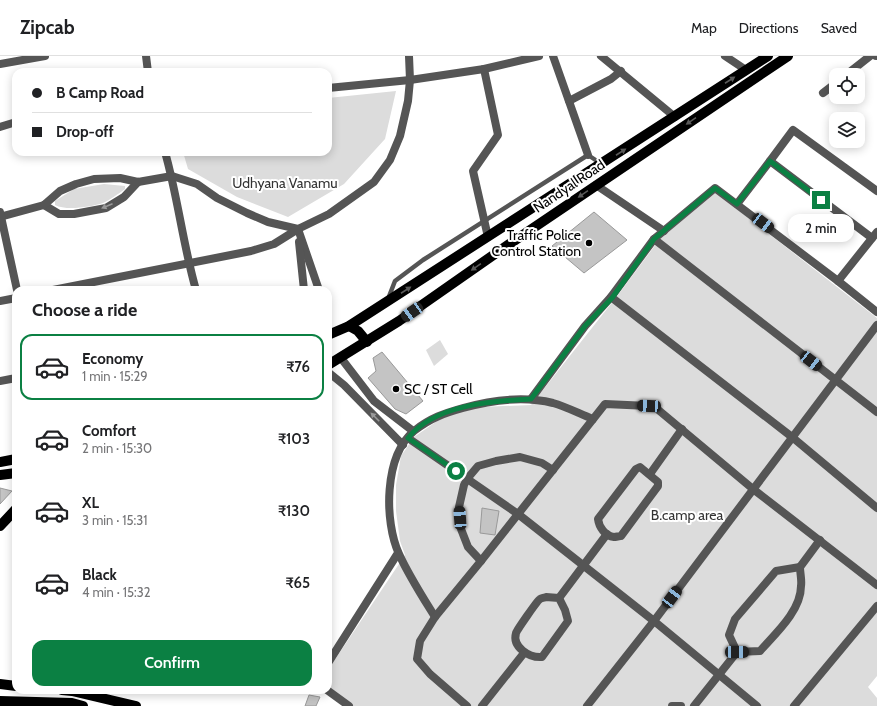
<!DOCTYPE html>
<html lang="en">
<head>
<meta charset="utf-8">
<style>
  :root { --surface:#fff; --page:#f6f6f6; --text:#202124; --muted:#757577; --line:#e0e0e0; --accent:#0b8043 }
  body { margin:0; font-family:Cabin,sans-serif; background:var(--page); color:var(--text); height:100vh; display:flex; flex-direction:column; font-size:15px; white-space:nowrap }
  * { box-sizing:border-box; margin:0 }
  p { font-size:13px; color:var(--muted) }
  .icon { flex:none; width:22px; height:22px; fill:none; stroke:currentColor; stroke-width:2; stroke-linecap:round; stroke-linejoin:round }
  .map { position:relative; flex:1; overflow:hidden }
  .side { position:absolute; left:12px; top:230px; width:320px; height:408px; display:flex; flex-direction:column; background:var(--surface); border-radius:12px; box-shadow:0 2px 10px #0003 }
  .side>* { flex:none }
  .guide { position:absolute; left:12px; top:12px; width:320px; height:88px; border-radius:12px; box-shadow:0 2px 10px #0003; display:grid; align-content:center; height:88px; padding:0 20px; background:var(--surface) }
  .fabs { position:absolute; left:829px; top:12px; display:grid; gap:8px }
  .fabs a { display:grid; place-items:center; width:36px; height:36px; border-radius:8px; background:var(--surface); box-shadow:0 2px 10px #0003; font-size:20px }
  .end { position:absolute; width:18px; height:18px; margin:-9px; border:5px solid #0b8043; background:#fff; box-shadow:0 0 0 2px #fff }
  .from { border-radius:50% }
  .bubble { position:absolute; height:28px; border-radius:12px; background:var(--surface); box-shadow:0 2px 10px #0003; font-size:13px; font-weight:600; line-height:28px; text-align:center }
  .car { position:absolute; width:12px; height:24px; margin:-12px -6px; border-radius:5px; box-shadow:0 0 3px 1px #0007; background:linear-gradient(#222 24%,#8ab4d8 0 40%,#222 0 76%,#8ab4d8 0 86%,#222 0) }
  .guide b { display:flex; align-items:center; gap:14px; height:38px; font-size:15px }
  .guide b+b { border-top:1px solid var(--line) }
  .guide i { width:10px; height:10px; background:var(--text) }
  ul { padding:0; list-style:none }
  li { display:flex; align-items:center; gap:12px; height:66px; margin:0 8px 6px; padding:0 12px; border:2px solid transparent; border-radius:12px }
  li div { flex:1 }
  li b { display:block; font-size:15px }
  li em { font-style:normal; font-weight:600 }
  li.current { border-color:var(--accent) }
  li>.icon { width:36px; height:36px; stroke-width:1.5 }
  h2 { padding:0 20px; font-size:18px; line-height:48px }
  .cta { display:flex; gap:8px; margin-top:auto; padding:8px 20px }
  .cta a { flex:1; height:46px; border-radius:12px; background:var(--accent); color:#fff; font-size:16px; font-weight:600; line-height:46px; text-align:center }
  header { display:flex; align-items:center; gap:24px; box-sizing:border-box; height:56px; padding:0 20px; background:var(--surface); border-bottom:1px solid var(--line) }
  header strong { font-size:19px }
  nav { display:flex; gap:22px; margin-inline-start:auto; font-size:14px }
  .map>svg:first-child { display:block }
  .green { fill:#dcdcdc }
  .building { fill:#c4c4c4; stroke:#999 }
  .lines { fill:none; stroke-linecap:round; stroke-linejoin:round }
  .service { stroke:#555; stroke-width:4.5 }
  .minor { stroke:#555; stroke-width:8 }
  .tertiary { stroke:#555; stroke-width:8 }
  .primary { stroke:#000; stroke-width:10 }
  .oneway { fill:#595959 }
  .oneway2 { fill:#999 }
  .route { stroke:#0b8043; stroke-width:5 }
  .poi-dot { fill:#000; stroke:#fff; stroke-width:1.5 }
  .labels { text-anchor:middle; stroke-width:4; stroke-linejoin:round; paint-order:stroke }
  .park-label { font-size:14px; fill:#333; stroke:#fff }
  .street-label { font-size:14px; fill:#000; stroke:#fff }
  .poi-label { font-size:14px; fill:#000; stroke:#fff; text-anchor:end }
</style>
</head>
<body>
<header>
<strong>Zipcab</strong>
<nav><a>Map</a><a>Directions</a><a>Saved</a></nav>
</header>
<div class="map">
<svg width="877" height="650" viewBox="0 0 877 650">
  <rect width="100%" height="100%" fill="#fff"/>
  <g class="green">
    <path d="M396 35 385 83 344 128 288 161 237 141 188 113 183 96H328V42Z"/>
    <path d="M104 128 125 130V133C118 138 110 144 103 147 91 151 66 155 55 149V145L74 133Z"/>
    <path d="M715 136 877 262V620L868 631 877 642V650H354L328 630V614L405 499 400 485 396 455V429L401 400 414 381 443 361 479 351 531 349 618 239 659 184Z"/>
    <path d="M440 284 448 298 434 310 426 294Z"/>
  </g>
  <g class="building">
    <path d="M594 156 627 184 584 217 552 190Z"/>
    <path d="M382 296 423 345 406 358 395 353 368 322 376 315 373 302Z"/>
    <path d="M0 432 12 435 0 448Z"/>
    <path d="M482 452 499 455 495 479 480 477Z"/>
    <path d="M309 639 320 641 316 650H305Z"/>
  </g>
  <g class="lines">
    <path class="service" d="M388 243 395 225 423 204 588 99 600 107"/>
    <g class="minor">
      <path d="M146 0 148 16"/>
      <path d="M553 0 588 99"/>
      <path d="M601 0 675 61"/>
      <path d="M725 0 746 14"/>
      <path d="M876 0H877"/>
      <path d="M0 8 45 0"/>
      <path d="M484 13 498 79 473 115 488 181"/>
      <path d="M846 19 870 0"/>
      <path d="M328 32 410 24 484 13 539 0"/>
      <path d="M823 37 836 27"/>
      <path d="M569 45 611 23 621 15"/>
      <path d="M0 71 16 66"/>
      <path d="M165 96C178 142 183 189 196 234"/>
      <path d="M770 105 793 74 877 135"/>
      <path d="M596 129 664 175"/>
      <path d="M737 148 770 105 872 182"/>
      <path d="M44 149 59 158H74L106 152 124 141 138 126"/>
      <path d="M0 161 44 149 60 135 76 128 94 123 120 122 138 126 172 120 197 128 217 142 247 157 268 166 298 173 329 158 374 126 390 104 400 80 408 45 410 24 409 0"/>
      <path d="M298 173 319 234"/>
      <path d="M654 183 877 356"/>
      <path d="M299 186 304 234"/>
      <path d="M838 225 877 176"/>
      <path d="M53 234 251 195 274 188 298 173"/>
      <path d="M611 241 792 381 877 452"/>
      <path d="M0 245 16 242"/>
      <path d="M341 302 374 345 413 375"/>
      <path d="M328 316 344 329 403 389"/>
      <path d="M0 325 16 322"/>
      <path d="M531 343 585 270 611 241 654 183 715 132 838 225 877 256"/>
      <path d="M408 382 518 458 654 565 757 650"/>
      <path d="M640 411 658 426V430L621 480C619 480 616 481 614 481 605 480 599 471 598 463L636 413Z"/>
      <path d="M650 418 682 373"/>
      <path d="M481 505 468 491 461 473 459 451 464 429 467 423 478 410 496 405 520 401 542 407 553 414"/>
      <path d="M546 541 559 542 565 554 568 565 542 601C529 602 512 591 516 577 517 574 537 545 540 543 541 542 544 542 546 541Z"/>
      <path d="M559 542 607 478"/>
      <path d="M435 561C422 540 409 520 399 498 384 465 384 400 414 375 430 362 445 357 463 352 492 344 524 340 553 347 567 351 580 358 593 363"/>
      <path d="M737 596 760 595C775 578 801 555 801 530 802 524 800 517 800 511L820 484"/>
      <path d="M737 596 729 579 735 563 776 515 800 511"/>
      <path d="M328 607 398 497"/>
      <path d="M327 634 349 650"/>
      <path d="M467 650 430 618 417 603 420 585 435 561 481 505 605 348 649 350 656 352 753 433 877 529"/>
      <path d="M482 650 524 597"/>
      <path d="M672 650H681"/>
      <path d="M694 650 737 596"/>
      <path d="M794 650 877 550"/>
    </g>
    <g class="tertiary">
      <path d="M0 156 17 234"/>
      <path d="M587 650 654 565 877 269"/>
    </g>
    <g class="primary">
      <path d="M349 270 358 275 367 286"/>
      <path d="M328 279 349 270 768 0"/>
      <path d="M328 309 399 265 502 193 788 0"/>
      <path d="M0 406 16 403"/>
      <path d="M0 419 16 417"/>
      <path d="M0 470 16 453"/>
      <path d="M0 628 16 630"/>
      <path d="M62 634 72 635 136 650"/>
      <path d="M0 645 72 647 83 650"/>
    </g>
  </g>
  <defs><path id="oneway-solid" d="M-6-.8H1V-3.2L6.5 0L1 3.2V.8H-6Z"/></defs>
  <g class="oneway">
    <use href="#oneway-solid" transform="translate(730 24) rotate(-33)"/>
    <use href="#oneway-solid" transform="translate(691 65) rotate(146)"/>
    <use href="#oneway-solid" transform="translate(621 96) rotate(-33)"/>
    <use href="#oneway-solid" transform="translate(583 138) rotate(146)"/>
    <use href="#oneway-solid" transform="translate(476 211) rotate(145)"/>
    <use href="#oneway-solid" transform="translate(406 234) rotate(-33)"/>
  </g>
  <g class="oneway2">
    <use href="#oneway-solid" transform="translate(107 150) rotate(157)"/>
    <use href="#oneway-solid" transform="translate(375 361) rotate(-135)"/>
  </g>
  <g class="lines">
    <path class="route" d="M456 415 408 382C434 349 491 345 531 343L585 270 612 242 654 183 715 132 737 148 770 105 821 144"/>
  </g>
  <g class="poi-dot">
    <circle cx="589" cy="187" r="4"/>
    <circle cx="396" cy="333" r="4"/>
  </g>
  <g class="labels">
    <g class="park-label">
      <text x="285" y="132">Udhyana Vanamu</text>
      <text x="687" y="464">B.camp area</text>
    </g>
    <g class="street-label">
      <text transform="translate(569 130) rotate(-34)" y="5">Nandyal Road</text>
    </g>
    <g class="poi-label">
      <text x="581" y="184">Traffic Police<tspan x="581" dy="16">Control Station</tspan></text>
      <text x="404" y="338" text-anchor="start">SC / ST Cell</text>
    </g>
  </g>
</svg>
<div class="fabs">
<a><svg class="icon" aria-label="locate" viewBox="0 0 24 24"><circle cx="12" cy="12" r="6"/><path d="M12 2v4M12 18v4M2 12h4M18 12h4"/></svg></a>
<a><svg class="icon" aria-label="layers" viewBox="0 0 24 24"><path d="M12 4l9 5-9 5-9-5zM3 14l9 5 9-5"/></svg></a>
</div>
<i class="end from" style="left:456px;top:415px"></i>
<i class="end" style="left:821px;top:144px"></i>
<div class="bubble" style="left:788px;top:158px;width:66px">2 min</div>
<i class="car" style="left:763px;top:167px;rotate:127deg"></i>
<i class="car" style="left:412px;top:256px;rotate:235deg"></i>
<i class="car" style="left:811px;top:305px;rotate:128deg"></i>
<i class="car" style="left:649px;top:350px;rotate:273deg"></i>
<i class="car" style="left:460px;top:462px;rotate:356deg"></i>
<i class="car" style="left:672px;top:541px;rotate:37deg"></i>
<i class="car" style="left:737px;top:596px;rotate:90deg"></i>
<div class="guide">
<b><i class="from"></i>B Camp Road</b>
<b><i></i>Drop-off</b>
</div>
<section class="side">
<h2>Choose a ride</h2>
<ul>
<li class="current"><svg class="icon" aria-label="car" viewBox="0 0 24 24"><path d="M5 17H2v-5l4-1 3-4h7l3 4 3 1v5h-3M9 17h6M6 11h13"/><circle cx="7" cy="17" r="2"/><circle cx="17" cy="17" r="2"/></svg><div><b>Economy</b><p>1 min · 15:29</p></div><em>₹76</em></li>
<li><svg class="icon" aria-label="car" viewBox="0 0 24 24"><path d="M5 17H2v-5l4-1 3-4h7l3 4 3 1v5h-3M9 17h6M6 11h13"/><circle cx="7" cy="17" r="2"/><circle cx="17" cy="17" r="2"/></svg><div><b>Comfort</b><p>2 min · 15:30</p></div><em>₹103</em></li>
<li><svg class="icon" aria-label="car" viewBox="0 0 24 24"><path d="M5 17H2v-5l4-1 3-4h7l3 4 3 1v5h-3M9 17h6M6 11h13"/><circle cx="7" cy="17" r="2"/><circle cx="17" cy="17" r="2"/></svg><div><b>XL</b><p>3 min · 15:31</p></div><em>₹130</em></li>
<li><svg class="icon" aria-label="car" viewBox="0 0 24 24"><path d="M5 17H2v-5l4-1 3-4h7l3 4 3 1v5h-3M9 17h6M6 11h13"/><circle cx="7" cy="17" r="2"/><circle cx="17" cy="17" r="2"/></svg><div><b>Black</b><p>4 min · 15:32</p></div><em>₹65</em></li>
</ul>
<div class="cta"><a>Confirm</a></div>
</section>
</div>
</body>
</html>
